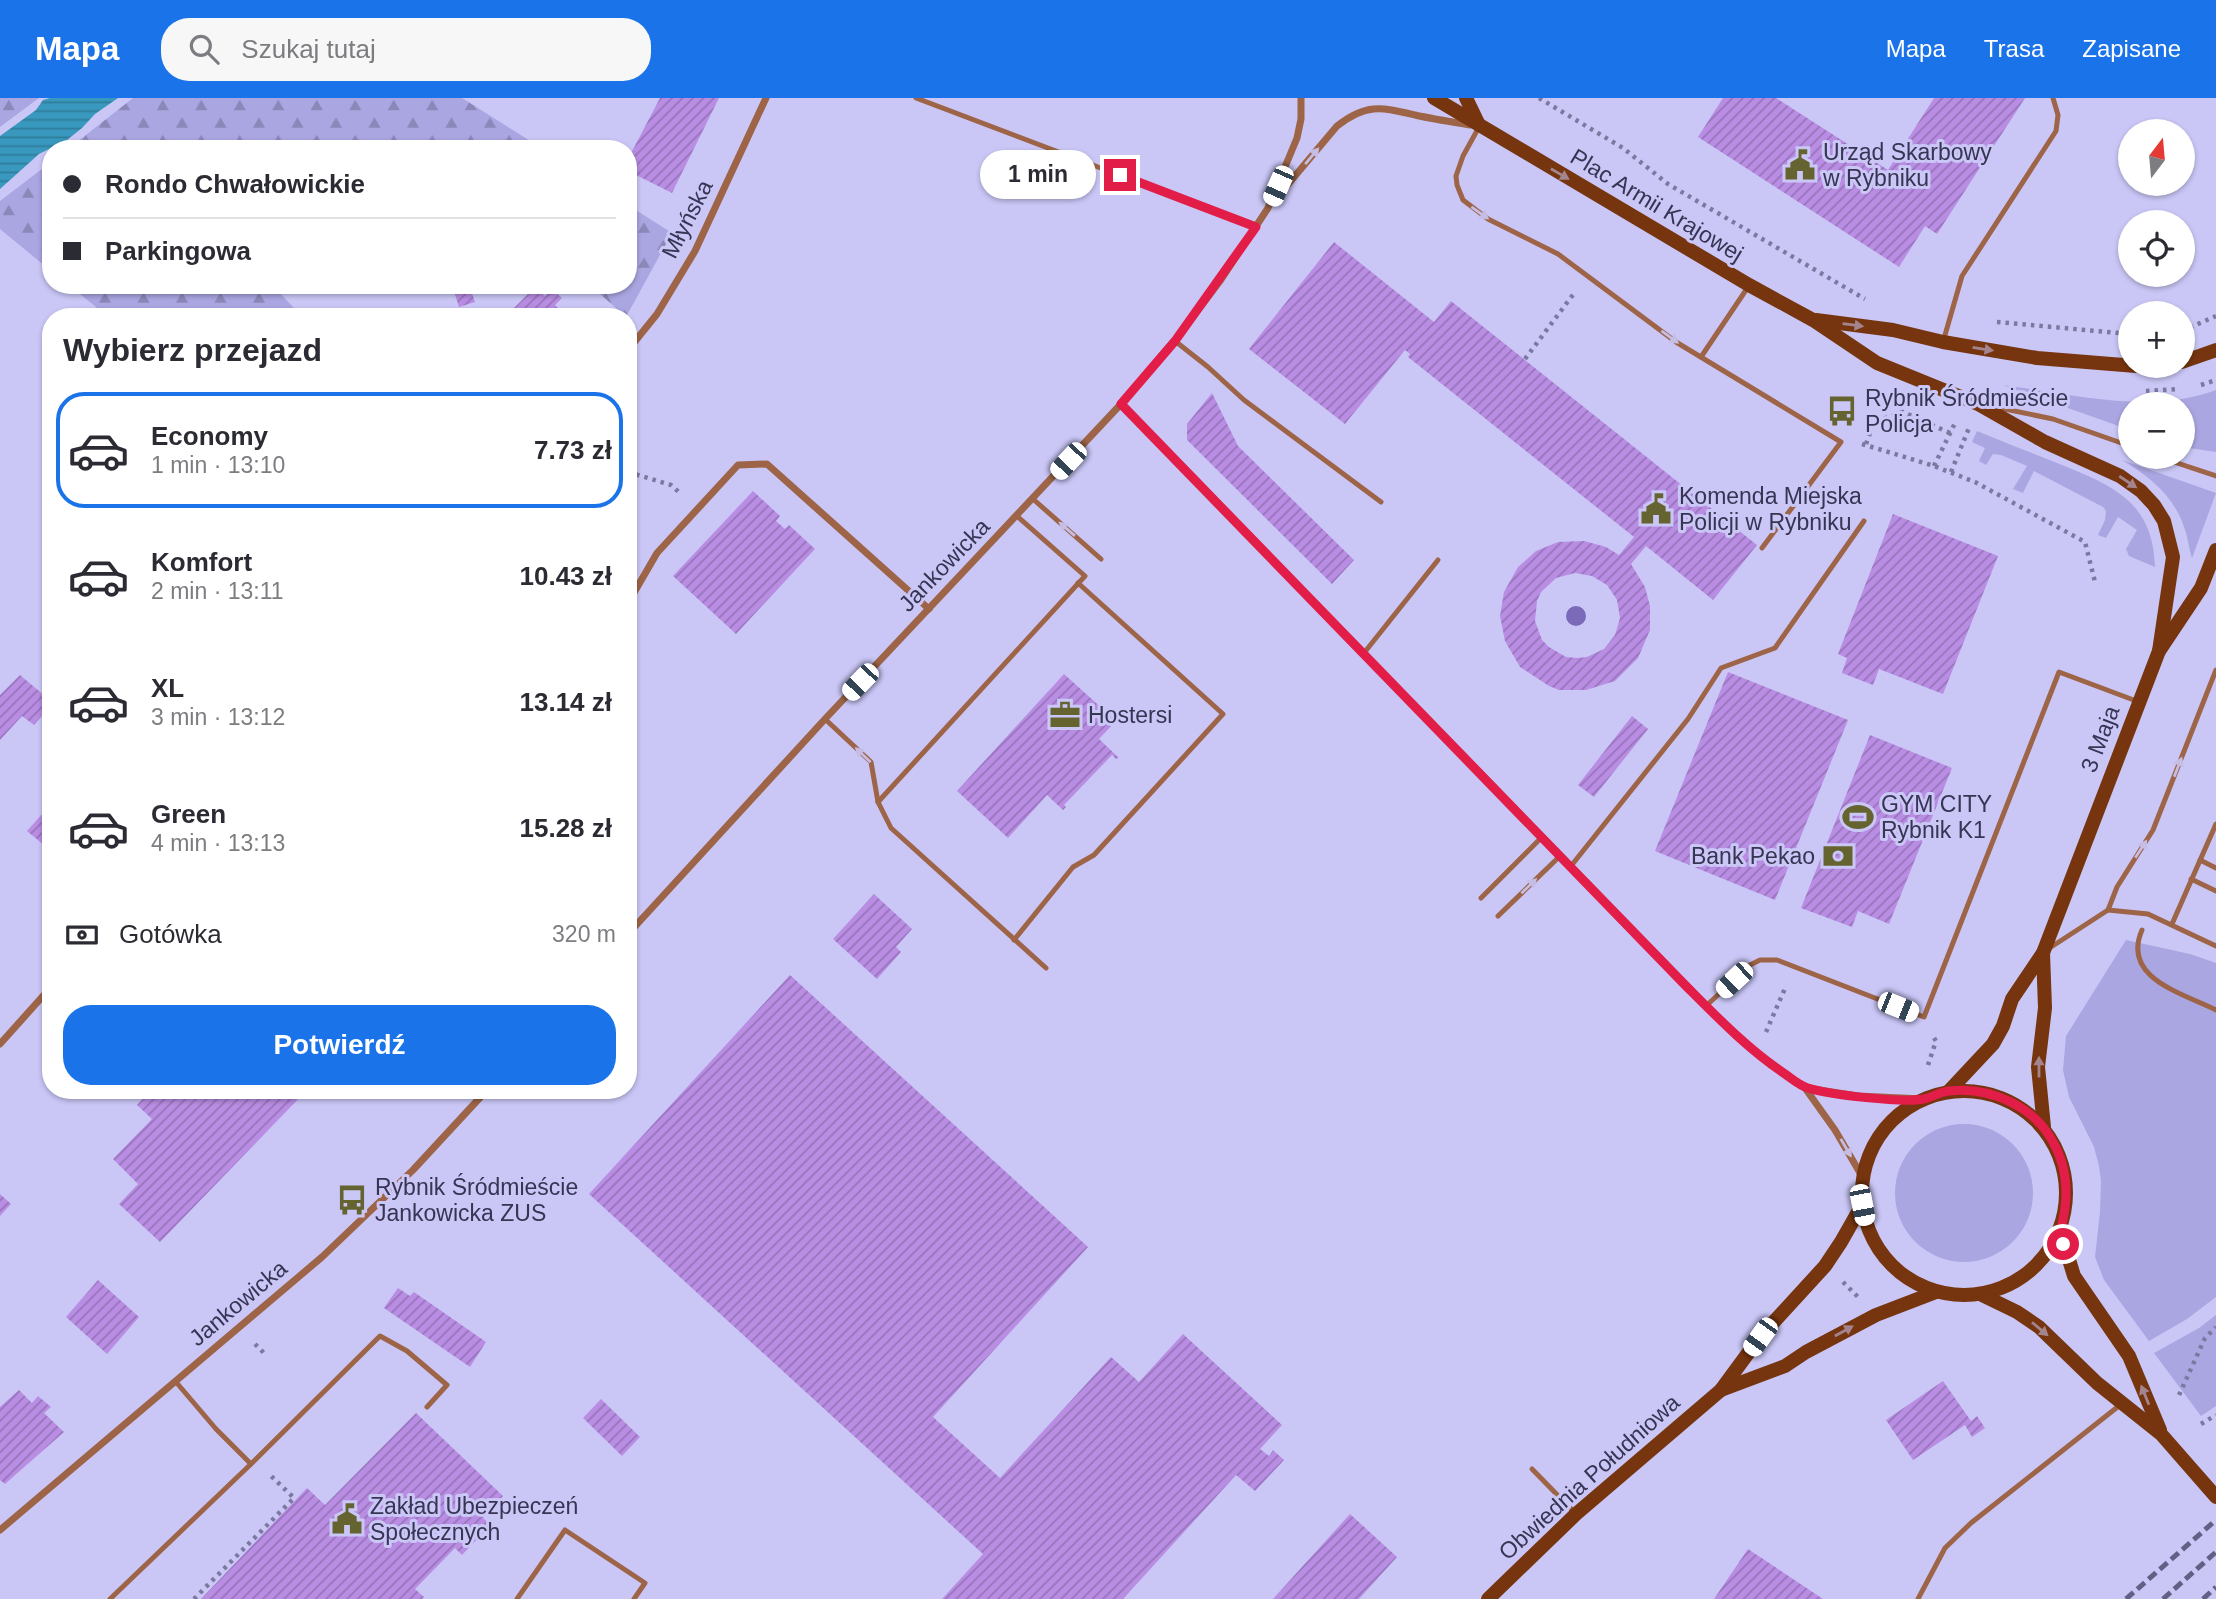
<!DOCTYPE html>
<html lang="pl">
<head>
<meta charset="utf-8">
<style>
  :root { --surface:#fff; --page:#f7f7f7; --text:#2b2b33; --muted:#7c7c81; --line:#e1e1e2; --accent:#1a73e8 }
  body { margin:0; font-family:Helvetica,sans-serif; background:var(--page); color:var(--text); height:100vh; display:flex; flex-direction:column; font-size:26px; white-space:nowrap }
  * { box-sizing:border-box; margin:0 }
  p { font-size:23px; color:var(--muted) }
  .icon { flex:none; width:38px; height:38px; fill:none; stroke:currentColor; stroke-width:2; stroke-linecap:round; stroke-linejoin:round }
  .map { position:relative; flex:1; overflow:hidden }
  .side { position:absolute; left:42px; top:210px; width:595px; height:791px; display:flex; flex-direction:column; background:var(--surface); border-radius:28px; box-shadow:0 2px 5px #0004 }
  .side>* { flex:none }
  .banner { position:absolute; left:42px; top:42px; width:595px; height:154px; border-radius:28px; box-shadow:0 2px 5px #0004; display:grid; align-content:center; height:154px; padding:0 21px; background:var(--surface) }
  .needle { width:46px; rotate:16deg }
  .tools { position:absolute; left:2118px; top:21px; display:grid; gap:14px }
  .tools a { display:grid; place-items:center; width:77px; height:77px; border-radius:50%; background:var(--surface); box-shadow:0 2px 5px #0004; font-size:35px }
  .end { position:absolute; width:32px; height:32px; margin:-16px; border:9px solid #e11d48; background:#fff; box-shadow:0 0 0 4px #fff }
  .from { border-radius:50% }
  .bubble { position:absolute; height:49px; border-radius:24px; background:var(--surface); box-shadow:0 2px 5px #0004; font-size:23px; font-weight:700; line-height:49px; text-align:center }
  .car { position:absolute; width:21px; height:42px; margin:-21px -10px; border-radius:9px; box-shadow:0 0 5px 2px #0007; background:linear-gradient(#fff 24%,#345 0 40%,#fff 0 76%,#345 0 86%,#fff 0) }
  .banner b { display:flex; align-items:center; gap:24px; height:66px; font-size:26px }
  .banner b+b { border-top:2px solid var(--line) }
  .banner i { width:18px; height:18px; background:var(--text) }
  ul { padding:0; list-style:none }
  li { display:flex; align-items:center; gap:21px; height:116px; margin:0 14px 10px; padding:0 7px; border:4px solid transparent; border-radius:28px }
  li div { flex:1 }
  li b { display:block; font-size:26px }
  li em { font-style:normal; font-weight:700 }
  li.selected { border-color:var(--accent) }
  li>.icon { width:63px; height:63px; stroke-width:1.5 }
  h2 { padding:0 21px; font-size:32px; line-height:84px }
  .pay { display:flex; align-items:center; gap:18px; height:77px; padding:0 21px; font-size:26px }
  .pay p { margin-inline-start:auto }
  .button { display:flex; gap:14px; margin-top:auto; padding:14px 21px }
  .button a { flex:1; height:80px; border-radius:28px; background:var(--accent); color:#fff; font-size:28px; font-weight:700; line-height:80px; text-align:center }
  header { display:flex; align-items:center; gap:42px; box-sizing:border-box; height:98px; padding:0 35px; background:var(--accent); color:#fff }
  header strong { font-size:33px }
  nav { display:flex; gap:38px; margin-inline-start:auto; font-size:24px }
  .search { width:490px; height:63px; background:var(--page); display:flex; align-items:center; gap:18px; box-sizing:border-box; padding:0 24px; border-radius:28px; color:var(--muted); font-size:26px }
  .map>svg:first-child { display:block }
  .green { fill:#aaa6e1 }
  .forest { fill:url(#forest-firs) }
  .water { fill:url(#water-rules) }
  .building { fill:url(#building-hatch); fill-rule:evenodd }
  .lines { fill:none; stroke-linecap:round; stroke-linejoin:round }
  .path { stroke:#7c79a0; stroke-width:4.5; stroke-dasharray:3.5 5; stroke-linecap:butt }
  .lane { stroke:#9d6447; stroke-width:5 }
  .street { stroke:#9d6447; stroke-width:7 }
  .secondary { stroke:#76350e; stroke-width:14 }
  .rail { stroke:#636085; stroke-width:5; stroke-dasharray:10 5; stroke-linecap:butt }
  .tree { fill:#7a6ab8 }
  .oneway { fill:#c6bde5 }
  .oneway2 { fill:#a4858e }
  .route { stroke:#e11d48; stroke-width:9 }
  .labels { text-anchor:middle; stroke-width:6; stroke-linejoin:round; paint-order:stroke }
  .poi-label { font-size:23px; fill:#373454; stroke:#cac7f7; text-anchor:start }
  .street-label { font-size:23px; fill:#373454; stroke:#cac7f7 }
</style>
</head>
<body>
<header>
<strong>Mapa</strong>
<div class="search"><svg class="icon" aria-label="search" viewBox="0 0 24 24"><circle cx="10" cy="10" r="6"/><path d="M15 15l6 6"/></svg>Szukaj tutaj</div>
<nav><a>Mapa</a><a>Trasa</a><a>Zapisane</a></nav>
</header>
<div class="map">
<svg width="2216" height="1501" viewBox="0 0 2216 1501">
  <defs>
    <pattern id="forest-firs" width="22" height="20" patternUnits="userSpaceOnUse" patternTransform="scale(1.75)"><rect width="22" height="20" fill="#aaa6e1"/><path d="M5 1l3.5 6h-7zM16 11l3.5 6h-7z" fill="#8b88b9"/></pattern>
    <pattern id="water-rules" width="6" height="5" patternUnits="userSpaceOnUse" patternTransform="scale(1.75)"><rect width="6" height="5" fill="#3898bd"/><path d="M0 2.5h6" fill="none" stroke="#307d9c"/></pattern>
    <pattern id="building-hatch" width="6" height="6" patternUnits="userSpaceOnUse" patternTransform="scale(1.75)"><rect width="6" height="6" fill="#b98de3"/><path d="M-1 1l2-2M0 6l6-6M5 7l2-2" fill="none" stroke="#9774bb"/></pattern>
  </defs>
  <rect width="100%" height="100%" fill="#cac7f7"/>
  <g class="green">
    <path d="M2003 287C2071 296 2150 317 2216 292V354L2182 349V306H2130V332Z"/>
    <path d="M1977 333C2003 344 2030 354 2057 365 2111 387 2153 402 2155 469L2129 458 2126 451 2137 432 2118 419 2106 440 2098 437 2105 422 2106 413 2103 409 2034 373 2023 395 2013 391 2027 368 2001 357 1993 356 1986 367 1979 363 1985 350 1972 344Z"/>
    <path d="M2122 362 2216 395 2192 460C2189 452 2188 439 2184 429 2174 398 2149 378 2122 362Z"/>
    <path d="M2126 842 2190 856 2216 865V1199L2187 1221 2149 1243 2104 1182 2095 1159 2100 1114 2101 1083 2099 1068 2094 1049 2069 999 2063 972 2066 938Z"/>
    <circle cx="1964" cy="1095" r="69"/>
    <path d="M2216 1217V1308L2201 1318 2154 1255 2199 1230Z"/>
  </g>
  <g class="forest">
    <path d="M0 0H39L0 29Z"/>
    <path d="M133 0H462L543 51H68Z"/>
    <path d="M51 64V173L0 131V103Z"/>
    <path d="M628 107 672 135 626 219 590 187H628Z"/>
    <path d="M69 187H290L281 196 302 219H108Z"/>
  </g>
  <path class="water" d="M50 0H118L95 16 82 30 67 42 39 56 0 91V38L36 12 43 2Z"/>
  <g class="building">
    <path d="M660 0H719L672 95 628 73V61Z"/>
    <path d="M1723 0H1776L1888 72 1934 0H2025L1937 136 1925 128 1899 169 1698 39Z"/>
    <path d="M1334 144 1434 224 1451 203 1757 447 1713 502 1646 448 1631 466 1645 489 1650 508V532L1638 560 1615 583 1586 592H1559L1549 588 1520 569 1505 543 1500 518 1504 494 1518 469 1536 453 1558 444 1584 443 1606 449 1619 457 1634 439 1408 259 1410 256 1405 252 1345 326 1249 251ZM1575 475 1592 478 1607 487 1617 502 1620 520 1615 537 1604 551 1587 559 1577 560 1566 559 1549 549 1542 542 1535 523 1537 503 1541 494 1556 480Z"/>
    <path d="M452 187H469L475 204 459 209Z"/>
    <path d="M535 189 545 198 552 191 562 200 555 207 566 219H505Z"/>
    <path d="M1212 295 1238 348 1354 462 1332 486 1187 342V326Z"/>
    <path d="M753 393 780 418 776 423 785 431 789 427 815 451 736 536 673 478Z"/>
    <path d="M1893 416 1998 458 1943 596 1879 571 1873 587 1842 575 1847 560 1838 556Z"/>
    <path d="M1728 574 1848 622 1775 802 1655 753Z"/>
    <path d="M1064 576 1116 623 1099 641 1119 660 1116 661 1112 657 1064 707 1066 709 1063 712 1047 697 1008 740 957 693Z"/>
    <path d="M20 577 51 603V608L34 627 22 618 0 642V597Z"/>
    <path d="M1632 618 1648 631 1594 699 1578 687Z"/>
    <path d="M1870 637 1952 670 1889 826 1858 813 1852 829 1801 810Z"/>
    <path d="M51 706V753L27 733Z"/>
    <path d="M874 796 912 831 896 849 901 854 877 881 833 841Z"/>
    <path d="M790 877 1088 1149 933 1319 1000 1380 1111 1259 1139 1284 1183 1236 1282 1327 1260 1351 1269 1358 1273 1352 1284 1362 1255 1393 1236 1377 1123 1501H942L983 1456 589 1096Z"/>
    <path d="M151 992H307L160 1144 119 1106 138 1086 113 1061 152 1021 137 1007Z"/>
    <path d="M0 1096 11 1106 0 1118Z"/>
    <path d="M98 1182 139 1219 107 1256 66 1219Z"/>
    <path d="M398 1190 410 1198 414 1194 486 1244 470 1269 384 1210Z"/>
    <path d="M1943 1283 1971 1323 1977 1318 1985 1330 1972 1339 1965 1327 1913 1362 1886 1322Z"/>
    <path d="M19 1292 32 1305 38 1298 51 1309 44 1315 64 1334 5 1386 0 1382V1309Z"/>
    <path d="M601 1301 640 1339 622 1358 583 1320Z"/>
    <path d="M416 1315 503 1398 483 1420 491 1427 462 1457 455 1450 415 1491 424 1499 422 1501H201L307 1390 325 1407Z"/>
    <path d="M1350 1416 1397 1459 1359 1501H1273Z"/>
    <path d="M1748 1451 1823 1501H1714Z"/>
  </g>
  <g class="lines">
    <g class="path">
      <path d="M1539 0 1623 50 1668 86 1865 201"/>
      <path d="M1997 224 2130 236"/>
      <path d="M2182 233 2216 218"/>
      <path d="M1525 261 1575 194"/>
      <path d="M2201 287 2216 282"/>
      <path d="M2146 293 2179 291"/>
      <path d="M1862 346 1934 368 1975 384 2085 444 2095 484"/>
      <path d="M1866 346 1874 324 1903 314 1950 335"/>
      <path d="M1934 368 1956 323"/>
      <path d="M628 374 671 387 681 396"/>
      <path d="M1951 374 1969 330"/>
      <path d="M1766 934 1786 888"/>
      <path d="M1928 967 1936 943 1933 938"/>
      <path d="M1843 1184 1859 1200"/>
      <path d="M255 1246 267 1258"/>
      <path d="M2179 1297 2205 1240 2216 1229"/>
      <path d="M2201 1326 2216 1317"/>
      <path d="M194 1501 294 1400 268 1375"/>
    </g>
    <g class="lane">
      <path d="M916 0 1256 129"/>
      <path d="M1479 29 1463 58 1456 78 1457 87 1463 102 1488 121 1558 156 1676 244 1841 344 1762 450"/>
      <path d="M1175 243 1208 269 1244 302 1381 404"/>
      <path d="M1943 244 1962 178 2056 33 2058 17 2053 0"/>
      <path d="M1701 259 1748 189"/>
      <path d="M1995 309 2053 321 2130 348"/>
      <path d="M2159 359 2216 378"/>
      <path d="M1033 401 1101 461"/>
      <path d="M1364 555 1438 462"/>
      <path d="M825 621 871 664 878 704 891 730 1046 870"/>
      <path d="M878 704 1085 478 1017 418"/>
      <path d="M2200 762 2216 770"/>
      <path d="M1571 768 1688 621 1721 570 1775 550 1864 423"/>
      <path d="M2191 781 2216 793"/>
      <path d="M1481 800 1542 739"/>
      <path d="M2108 812 2148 816 2216 848"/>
      <path d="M1498 818 1560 758"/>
      <path d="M2172 826 2216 726"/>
      <path d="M2142 832C2121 880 2182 895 2216 912"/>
      <path d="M1014 842 1073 769 1094 757 1223 616 1078 485"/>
      <path d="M2048 851 2108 812 2117 789 2153 732 2216 572"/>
      <path d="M1706 908 1750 867 1760 862H1777L1924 919 2059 574 2139 604"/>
      <path d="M176 1284 216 1331 251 1366"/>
      <path d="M1532 1371 1574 1414"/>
      <path d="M110 1501 251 1366 380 1238 407 1253 447 1287 427 1309"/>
      <path d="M517 1501 565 1432 645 1485 634 1501"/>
      <path d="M1918 1501 1945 1450 1971 1425 2120 1307"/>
    </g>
    <g class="street">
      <path d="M1273 104 1337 28C1366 5 1381 9 1415 17 1433 21 1452 24 1470 27"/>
      <path d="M628 252 657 216 695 153 766 0"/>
      <path d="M1121 306 1729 931 1752 951 1805 990 1835 1032 1863 1080"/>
      <path d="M628 505 657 455 738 367 767 366 929 511"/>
      <path d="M628 836 825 621 1121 306 1175 243 1220 183 1268 110 1297 40 1301 21V0"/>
      <path d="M0 946 51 889"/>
      <path d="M1806 990 1858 998 1923 1001"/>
      <path d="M0 1432 322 1159 413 1072 487 992"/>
    </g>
    <g class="secondary">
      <path d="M1434 0 1749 187 1813 222 1877 265 1978 306 2045 344 2120 378 2141 393 2154 407 2164 423 2173 459 2159 553"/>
      <path d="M1466 0 1479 27"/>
      <path d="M1816 222 1893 232 1943 244 2037 260 2136 268"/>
      <path d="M2182 264 2216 252"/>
      <path d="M2043 855 2045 910 2038 969 2044 1029"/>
      <circle cx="1964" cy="1095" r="102"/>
      <path d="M1949 993 1993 946 2003 928 2012 901 2043 855 2159 553 2201 490 2216 452"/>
      <path d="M2060 1132 2074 1178 2129 1258 2160 1332"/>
      <path d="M1982 1197 2017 1214 2039 1229 2097 1285 2161 1336 2216 1399"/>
      <path d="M1721 1292 1785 1268 1806 1254 1876 1217 1936 1194"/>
      <path d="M1488 1501 1576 1416 1721 1292 1760 1239 1825 1168 1841 1144 1862 1107"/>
    </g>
    <g class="rail">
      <path d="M2126 1501 2216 1422"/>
      <path d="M2163 1501 2216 1454"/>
      <path d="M2203 1501 2216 1489"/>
    </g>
  </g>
  <circle class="tree" cx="1576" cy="518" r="10"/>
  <defs><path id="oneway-solid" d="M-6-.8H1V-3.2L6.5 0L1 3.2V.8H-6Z" transform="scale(1.75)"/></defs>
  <g class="oneway">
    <use href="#oneway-solid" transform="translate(1312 58) rotate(-50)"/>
    <use href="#oneway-solid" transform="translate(1480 115) rotate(35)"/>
    <use href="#oneway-solid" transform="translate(1670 239) rotate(36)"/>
    <use href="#oneway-solid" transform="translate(1067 431) rotate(-139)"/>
    <use href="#oneway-solid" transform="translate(863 657) rotate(-136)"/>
    <use href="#oneway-solid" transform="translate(2178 669) rotate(-69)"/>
    <use href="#oneway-solid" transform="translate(2141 751) rotate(-57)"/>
    <use href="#oneway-solid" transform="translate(1529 788) rotate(-44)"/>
    <use href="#oneway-solid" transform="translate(1846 1050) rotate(60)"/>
  </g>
  <g class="oneway2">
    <use href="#oneway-solid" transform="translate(1560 76) rotate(30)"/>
    <use href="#oneway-solid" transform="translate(1853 227) rotate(7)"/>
    <use href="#oneway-solid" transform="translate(1983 251) rotate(9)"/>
    <use href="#oneway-solid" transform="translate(2128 384) rotate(34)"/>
    <use href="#oneway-solid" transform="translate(2039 969) rotate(-90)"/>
    <use href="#oneway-solid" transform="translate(2040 1231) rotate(40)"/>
    <use href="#oneway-solid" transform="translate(1844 1233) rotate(-29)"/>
    <use href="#oneway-solid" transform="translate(2145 1297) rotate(-112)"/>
  </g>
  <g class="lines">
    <path class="route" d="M1120 77 1256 129 1175 243 1121 306 1686 888C1718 920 1748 951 1785 976 1792 981 1800 988 1808 990 1830 997 1902 1005 1924 1001 1932 999 1940 994 1949 993 1989 988 2034 1008 2053 1044 2065 1065 2068 1086 2065 1110 2063 1127 2059 1128 2063 1146"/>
  </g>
  <defs>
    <g id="civic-bare" transform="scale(2.415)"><path d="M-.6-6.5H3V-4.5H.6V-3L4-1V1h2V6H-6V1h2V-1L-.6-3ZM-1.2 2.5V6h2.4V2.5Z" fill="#656431" stroke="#cac7f7" stroke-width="2.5" paint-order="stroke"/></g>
    <g id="bus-bare" transform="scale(2.415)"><path d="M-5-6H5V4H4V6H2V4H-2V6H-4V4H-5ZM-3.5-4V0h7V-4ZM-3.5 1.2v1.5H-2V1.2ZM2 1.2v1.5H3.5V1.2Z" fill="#656431" stroke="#cac7f7" stroke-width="2.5" paint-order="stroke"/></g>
    <g id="office-bare" transform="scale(2.415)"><path d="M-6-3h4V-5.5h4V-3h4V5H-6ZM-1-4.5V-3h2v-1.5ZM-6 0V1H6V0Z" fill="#656431" stroke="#cac7f7" stroke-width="2.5" paint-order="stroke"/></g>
    <g id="stadium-bare" transform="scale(2.415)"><path d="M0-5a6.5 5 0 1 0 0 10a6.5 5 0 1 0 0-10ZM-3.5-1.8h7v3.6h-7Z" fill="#656431" stroke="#cac7f7" stroke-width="2.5" paint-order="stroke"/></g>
    <g id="bank-bare" transform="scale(2.415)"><path d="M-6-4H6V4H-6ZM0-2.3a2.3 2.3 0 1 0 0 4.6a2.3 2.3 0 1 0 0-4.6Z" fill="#656431" stroke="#cac7f7" stroke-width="2.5" paint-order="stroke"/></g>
  </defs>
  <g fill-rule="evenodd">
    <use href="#civic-bare" x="1800" y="67"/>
    <use href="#bus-bare" x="1842" y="313"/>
    <use href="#civic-bare" x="1656" y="411"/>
    <use href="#office-bare" x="1065" y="617"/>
    <use href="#stadium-bare" x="1858" y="719"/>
    <use href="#bank-bare" x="1838" y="758"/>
    <use href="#bus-bare" x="352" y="1102"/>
    <use href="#civic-bare" x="347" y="1421"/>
  </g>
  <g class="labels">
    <g class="poi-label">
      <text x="1823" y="62">Urząd Skarbowy<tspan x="1823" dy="26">w Rybniku</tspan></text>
      <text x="1865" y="308">Rybnik Śródmieście<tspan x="1865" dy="26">Policja</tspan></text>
      <text x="1679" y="406">Komenda Miejska<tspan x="1679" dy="26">Policji w Rybniku</tspan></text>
      <text x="1088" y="625">Hostersi</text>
      <text x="1881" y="714">GYM CITY<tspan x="1881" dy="26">Rybnik K1</tspan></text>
      <text x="1815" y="766" text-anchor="end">Bank Pekao</text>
      <text x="375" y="1097">Rybnik Śródmieście<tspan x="375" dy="26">Jankowicka ZUS</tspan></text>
      <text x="370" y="1416">Zakład Ubezpieczeń<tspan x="370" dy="26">Społecznych</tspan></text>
    </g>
    <g class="street-label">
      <text transform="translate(1657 107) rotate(31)" y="8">Plac Armii Krajowej</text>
      <text transform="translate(687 121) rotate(-63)" y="8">Młyńska</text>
      <text transform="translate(944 467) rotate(-46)" y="8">Jankowicka</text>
      <text transform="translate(2100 641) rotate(-69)" y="8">3 Maja</text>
      <text transform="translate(238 1205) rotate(-40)" y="8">Jankowicka</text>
      <text transform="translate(1589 1379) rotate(-42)" y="8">Obwiednia Południowa</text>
    </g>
  </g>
</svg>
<div class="tools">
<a><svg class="needle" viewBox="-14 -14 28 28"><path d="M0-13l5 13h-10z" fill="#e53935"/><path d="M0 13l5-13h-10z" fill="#7c7c81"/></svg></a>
<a><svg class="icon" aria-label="locate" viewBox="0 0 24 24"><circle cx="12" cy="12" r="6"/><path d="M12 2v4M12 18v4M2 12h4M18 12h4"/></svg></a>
<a>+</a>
<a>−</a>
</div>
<i class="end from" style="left:2063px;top:1146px"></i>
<i class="end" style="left:1120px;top:77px"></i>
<div class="bubble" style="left:980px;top:52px;width:116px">1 min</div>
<i class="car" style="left:1278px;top:88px;rotate:204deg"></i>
<i class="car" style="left:1068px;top:363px;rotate:223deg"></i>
<i class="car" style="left:860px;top:584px;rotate:224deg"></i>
<i class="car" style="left:1734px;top:882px;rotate:227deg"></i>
<i class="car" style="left:1898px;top:909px;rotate:112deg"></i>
<i class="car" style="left:1862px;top:1107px;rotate:169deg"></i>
<i class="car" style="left:1760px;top:1239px;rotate:216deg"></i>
<div class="banner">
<b><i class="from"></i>Rondo Chwałowickie</b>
<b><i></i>Parkingowa</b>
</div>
<section class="side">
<h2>Wybierz przejazd</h2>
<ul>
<li class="selected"><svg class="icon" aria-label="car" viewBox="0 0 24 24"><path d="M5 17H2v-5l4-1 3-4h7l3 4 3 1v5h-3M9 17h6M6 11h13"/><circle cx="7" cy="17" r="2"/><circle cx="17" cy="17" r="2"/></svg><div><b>Economy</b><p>1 min · 13:10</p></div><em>7.73 zł</em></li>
<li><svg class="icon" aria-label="car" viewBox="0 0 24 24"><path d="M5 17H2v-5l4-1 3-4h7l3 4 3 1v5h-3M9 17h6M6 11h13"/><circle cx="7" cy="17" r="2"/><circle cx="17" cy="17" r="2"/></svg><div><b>Komfort</b><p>2 min · 13:11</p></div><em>10.43 zł</em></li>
<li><svg class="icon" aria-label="car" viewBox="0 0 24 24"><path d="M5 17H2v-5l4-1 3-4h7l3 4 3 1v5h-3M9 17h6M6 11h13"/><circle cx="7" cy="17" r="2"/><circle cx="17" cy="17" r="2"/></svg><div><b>XL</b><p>3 min · 13:12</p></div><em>13.14 zł</em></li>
<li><svg class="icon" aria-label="car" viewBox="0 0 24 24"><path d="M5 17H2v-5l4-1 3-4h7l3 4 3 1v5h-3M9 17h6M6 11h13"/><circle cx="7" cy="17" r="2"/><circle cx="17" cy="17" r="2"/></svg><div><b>Green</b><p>4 min · 13:13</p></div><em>15.28 zł</em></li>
</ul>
<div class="pay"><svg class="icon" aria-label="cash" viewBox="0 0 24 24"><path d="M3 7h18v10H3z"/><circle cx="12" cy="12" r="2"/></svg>Gotówka<p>320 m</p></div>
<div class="button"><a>Potwierdź</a></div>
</section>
</div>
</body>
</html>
